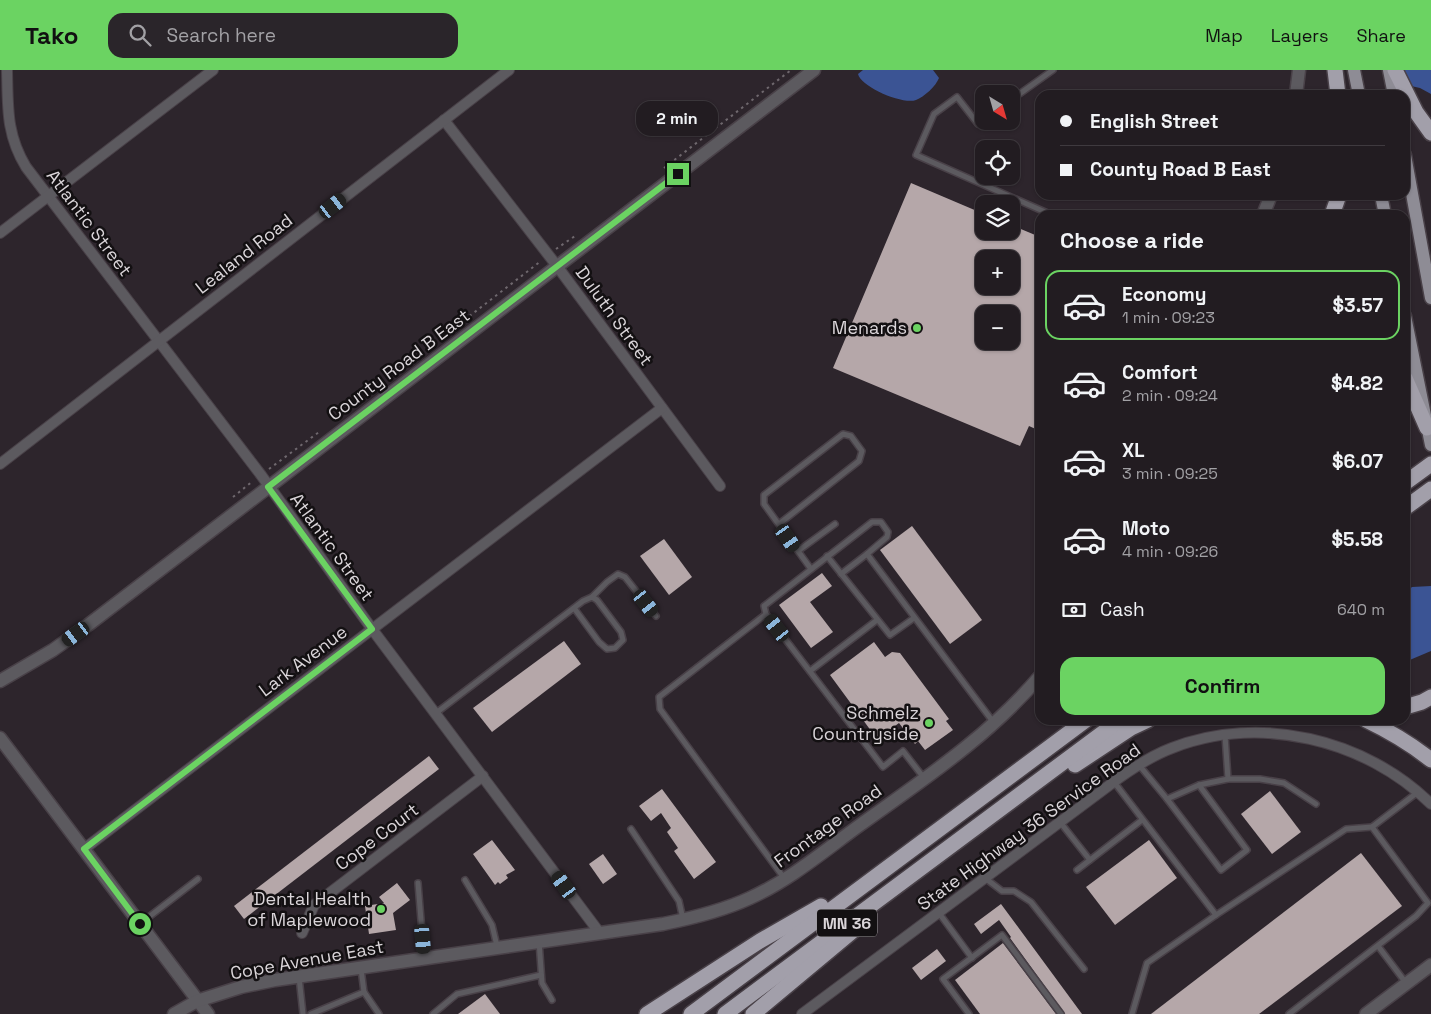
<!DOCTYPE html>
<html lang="en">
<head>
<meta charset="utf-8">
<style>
  :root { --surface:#221c21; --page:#2a252a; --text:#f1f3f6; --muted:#a2a1a5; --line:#3f3a3f; --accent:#6bd362 }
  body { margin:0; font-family:"Space Grotesk",sans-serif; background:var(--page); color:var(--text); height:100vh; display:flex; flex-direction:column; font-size:19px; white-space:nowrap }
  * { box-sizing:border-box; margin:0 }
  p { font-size:16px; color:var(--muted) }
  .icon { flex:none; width:28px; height:28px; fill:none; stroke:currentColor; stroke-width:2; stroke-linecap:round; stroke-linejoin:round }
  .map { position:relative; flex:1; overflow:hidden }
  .details { position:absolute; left:1035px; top:140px; width:375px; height:515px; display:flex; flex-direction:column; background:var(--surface); border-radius:15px; box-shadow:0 1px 4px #0004,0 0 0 1px var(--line) }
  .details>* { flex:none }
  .banner { position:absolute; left:1035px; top:20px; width:375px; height:110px; border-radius:15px; box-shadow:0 1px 4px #0004,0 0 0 1px var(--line); display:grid; align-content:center; height:110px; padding:0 25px; background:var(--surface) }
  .needle { width:32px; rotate:143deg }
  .buttons { position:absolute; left:975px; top:15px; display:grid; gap:10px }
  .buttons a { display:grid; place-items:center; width:45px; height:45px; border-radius:10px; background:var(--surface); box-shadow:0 1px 4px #0004,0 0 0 1px var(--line); font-size:25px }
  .end { position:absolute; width:22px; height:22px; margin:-11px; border:6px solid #6bd362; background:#111; box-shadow:0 0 0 2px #111 }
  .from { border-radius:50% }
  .bubble { position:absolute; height:35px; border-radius:15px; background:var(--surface); box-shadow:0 1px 4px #0004,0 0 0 1px var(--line); font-size:16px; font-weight:600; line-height:35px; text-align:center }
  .car { position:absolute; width:15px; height:30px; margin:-15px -8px; border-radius:6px; box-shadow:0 0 4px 1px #0007; background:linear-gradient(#222 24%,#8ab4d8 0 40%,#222 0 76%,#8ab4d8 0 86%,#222 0) }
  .banner b { display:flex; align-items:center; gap:18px; height:48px; font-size:19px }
  .banner b+b { border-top:1px solid var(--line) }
  .banner i { width:12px; height:12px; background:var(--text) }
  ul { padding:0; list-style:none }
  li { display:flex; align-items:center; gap:15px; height:70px; margin:0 10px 8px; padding:0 15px; border:2px solid transparent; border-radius:15px }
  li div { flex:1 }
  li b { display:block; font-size:19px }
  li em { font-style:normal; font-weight:600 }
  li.current { border-color:var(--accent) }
  li>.icon { width:45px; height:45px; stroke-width:1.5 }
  h2 { padding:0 25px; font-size:22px; line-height:60px }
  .pay { display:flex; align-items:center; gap:12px; height:55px; padding:0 25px; font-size:19px }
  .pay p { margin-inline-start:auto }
  .primary-button { display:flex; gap:10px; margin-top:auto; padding:10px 25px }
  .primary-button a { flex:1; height:58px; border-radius:15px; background:var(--accent); color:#111; font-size:20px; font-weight:600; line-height:58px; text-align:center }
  header { display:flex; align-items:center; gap:30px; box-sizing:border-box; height:70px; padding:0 25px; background:var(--accent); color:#111 }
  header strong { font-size:24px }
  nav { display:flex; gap:28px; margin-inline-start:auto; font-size:18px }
  .search { width:350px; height:45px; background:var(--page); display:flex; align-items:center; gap:12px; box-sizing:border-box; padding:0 18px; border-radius:15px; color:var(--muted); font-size:19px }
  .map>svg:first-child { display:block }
  .water { fill:#3b5494 }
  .building { fill:#b5a7a9; fill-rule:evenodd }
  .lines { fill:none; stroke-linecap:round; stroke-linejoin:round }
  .service-casing { stroke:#494148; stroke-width:8 }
  .minor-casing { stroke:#494148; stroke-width:12 }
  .tertiary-casing { stroke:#494148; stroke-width:15 }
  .primary-casing { stroke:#494148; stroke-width:15 }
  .motorway-casing { stroke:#494148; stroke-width:18 }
  .path { stroke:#6f686e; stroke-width:2; stroke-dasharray:2.5 4; stroke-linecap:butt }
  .service { stroke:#5c5a5f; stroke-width:5 }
  .minor { stroke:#5c5a5f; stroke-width:10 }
  .tertiary { stroke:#5c5a5f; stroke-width:12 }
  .primary { stroke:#8e8c95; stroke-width:12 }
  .motorway { stroke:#a29faa; stroke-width:15 }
  .route { stroke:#6bd362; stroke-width:6 }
  .poi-dot { fill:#6bd362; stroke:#131012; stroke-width:2 }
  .labels { text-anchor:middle; stroke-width:5; stroke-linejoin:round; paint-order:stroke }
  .shield { fill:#131012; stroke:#9e9a9d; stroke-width:1 }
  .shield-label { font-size:16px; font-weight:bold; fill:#dad5d9 }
  .street-label { font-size:18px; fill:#dad5d9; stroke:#131012 }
  .poi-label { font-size:18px; fill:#dad5d9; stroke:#131012; text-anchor:end }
</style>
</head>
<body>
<header>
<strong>Tako</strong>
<div class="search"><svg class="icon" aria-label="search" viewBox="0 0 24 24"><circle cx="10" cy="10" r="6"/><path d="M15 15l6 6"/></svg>Search here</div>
<nav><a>Map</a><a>Layers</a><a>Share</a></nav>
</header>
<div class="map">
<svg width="1431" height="944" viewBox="0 0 1431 944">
  <rect width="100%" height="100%" fill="#2d252c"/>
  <g class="water">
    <path d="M863 0H933L939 8C936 16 924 27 916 30 903 35 861 17 858 4Z"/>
    <path d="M1400 0H1431V24L1420 18 1402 14Z"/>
    <path d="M1431 516V581L1405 592V523L1412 517Z"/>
  </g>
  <g class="building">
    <path d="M911 113 984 144V161H1011V155L1040 167V361L1029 356 1020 376 833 298ZM984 189H1011V216H984ZM984 244H1011V271H984Z"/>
    <path d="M912 456 982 550 950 574 880 480Z"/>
    <path d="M664 469 692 507 669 525 640 486Z"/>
    <path d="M822 503 832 516 810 532 833 562 811 578 779 535Z"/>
    <path d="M564 571 581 594 492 662 473 638Z"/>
    <path d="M874 572 885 587 892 582 900 583 949 649 946 651 953 660 925 680 918 671 915 674 899 653 877 669 830 605Z"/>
    <path d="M429 686 439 699 244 849 234 836Z"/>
    <path d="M662 719 716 792 694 809 674 781 678 778 667 762 671 758 661 743 651 751 639 736Z"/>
    <path d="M1270 721 1301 762 1272 784 1241 744Z"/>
    <path d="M492 770 515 800 506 805 508 808 500 814 498 812 495 815 473 784Z"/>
    <path d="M1149 770 1177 808 1115 855 1086 817Z"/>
    <path d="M1361 783 1402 836 1259 944H1151Z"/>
    <path d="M603 784 617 804 603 814 589 794Z"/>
    <path d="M397 813 410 830 393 843 396 860 369 864 365 836 384 833 379 827Z"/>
    <path d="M1001 834 1082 944H1065L1010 868 1011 867 999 850 981 864 974 854Z"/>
    <path d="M1003 873 1056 944H980L955 910Z"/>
    <path d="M937 879 946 891 921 910 912 898Z"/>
    <path d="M485 924 500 944H458Z"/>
  </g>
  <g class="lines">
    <g class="service-casing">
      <g id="service">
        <path d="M1011 30 1053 0"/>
        <path d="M984 50 978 54 957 27 934 44 916 85 1052 145"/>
        <path d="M779 454 859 391 862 381 851 366 843 364 764 425V434L811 499"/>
        <path d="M798 481 835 454"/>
        <path d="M827 486 890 565 914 548"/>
        <path d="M841 504 867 484"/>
        <path d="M592 527 607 512 618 504 625 507 656 546"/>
        <path d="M766 544 659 627 660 639 784 808"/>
        <path d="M810 601 877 550"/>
        <path d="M436 643 583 531 592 527 597 530 621 562 623 570 615 578 607 579 599 572 574 538"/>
        <path d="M1139 695 1167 729 1199 715 1228 709 1225 665"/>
        <path d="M924 708 903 681 883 697 766 544 764 536 872 452H881L888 462 887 467 867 484 994 653"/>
        <path d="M1228 709H1260L1284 713 1316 734"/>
        <path d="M1114 712 1216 845 1346 759 1372 757 1428 833 1416 846 1289 944"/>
        <path d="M1167 729 1221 800 1247 780 1199 715"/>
        <path d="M1060 752 1090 790"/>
        <path d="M1372 757 1418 722"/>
        <path d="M631 759 679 831 683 849"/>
        <path d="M1077 800 1142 750"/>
        <path d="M985 808 1002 821H1014L1031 832 1084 899"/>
        <path d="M465 810 492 855 497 876"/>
        <path d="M418 813 424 887"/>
        <path d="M939 843 972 888"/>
        <path d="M141 853 198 809"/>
        <path d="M539 871 542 913 552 930"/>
        <path d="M1378 876 1406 913"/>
        <path d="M361 899 364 922 379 944"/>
        <path d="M299 907 303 944"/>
        <path d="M311 944 364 922"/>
        <path d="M433 944 457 924 541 905"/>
        <path d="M969 944 943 909 1002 865 1061 944"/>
        <path d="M1132 944 1147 893 1216 845"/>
      </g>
    </g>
    <g class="minor-casing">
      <g id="minor">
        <path d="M7 0C8 37 6 64 26 97L261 405 372 559 599 862"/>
        <path d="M444 50 557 196 720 416"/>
        <path d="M0 163 213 0"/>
        <path d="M0 394 509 0"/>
        <path d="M84 779 662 338"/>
        <path d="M302 863 314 835 483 706"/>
        <path d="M802 944 1119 708C1136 696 1153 685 1172 678 1260 644 1365 669 1431 734"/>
      </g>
    </g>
    <g class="tertiary-casing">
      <g id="tertiary">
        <path d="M1296 25 1299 0"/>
        <path d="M1263 145 1271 125"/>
        <path d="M0 611 53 580 88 555 814 0"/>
        <path d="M0 668 208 944"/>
        <path d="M174 944 197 931 241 917 275 910 663 854C693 848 722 841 750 828 790 810 824 781 860 755 924 709 988 667 1040 606"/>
        <path d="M1366 944 1431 895"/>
      </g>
    </g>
    <g class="primary-casing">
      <g id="primary">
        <path d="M1354 0 1359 25"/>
        <path d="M1389 0 1394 25"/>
        <path d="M1405 85 1431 228"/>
        <path d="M1381 125 1385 145"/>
        <path d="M1405 246 1431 375"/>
      </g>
    </g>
    <g class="motorway-casing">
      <g id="motorway">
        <path d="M1335 0 1338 25"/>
        <path d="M1395 0 1416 42 1431 63"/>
        <path d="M1332 145 1339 125"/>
        <path d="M1405 308 1427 358"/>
        <path d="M1405 413 1431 394"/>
        <path d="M1405 438 1431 419"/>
        <path d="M1405 637 1422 632 1431 627"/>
        <path d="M1366 650C1389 661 1411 674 1431 690"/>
        <path d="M1075 695 1131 658 1148 650"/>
        <path d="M647 944 760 871 821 836"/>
        <path d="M691 944 1086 650"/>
        <path d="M725 944 1120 650"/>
        <path d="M753 944 861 854"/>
      </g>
    </g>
    <g class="path">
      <path d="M664 98 791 0"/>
      <path d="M556 179 575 166"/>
      <path d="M454 258 541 191"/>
      <path d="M269 399 319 362"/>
      <path d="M233 427 253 411"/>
    </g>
    <use href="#service" class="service"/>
    <use href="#minor" class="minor"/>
    <use href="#tertiary" class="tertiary"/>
    <use href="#primary" class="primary"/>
    <use href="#motorway" class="motorway"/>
  </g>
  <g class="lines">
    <path class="route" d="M140 854 84 779 372 559 268 417 678 104"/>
  </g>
  <g class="poi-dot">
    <circle cx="917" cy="258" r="5"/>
    <circle cx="929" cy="653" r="5"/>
    <circle cx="381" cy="839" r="5"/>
  </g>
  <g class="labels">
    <rect class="shield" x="817" y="839.5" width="60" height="27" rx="4"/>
    <g class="shield-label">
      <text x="847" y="859">MN 36</text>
    </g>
    <g class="street-label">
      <text transform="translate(89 153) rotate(53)" y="6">Atlantic Street</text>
      <text transform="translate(244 184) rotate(-38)" y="6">Lealand Road</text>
      <text transform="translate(614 246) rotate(54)" y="6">Duluth Street</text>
      <text transform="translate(399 295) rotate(-37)" y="6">County Road B East</text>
      <text transform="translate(332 477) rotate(54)" y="6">Atlantic Street</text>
      <text transform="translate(303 591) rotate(-37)" y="6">Lark Avenue</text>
      <text transform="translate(828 756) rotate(-36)" y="6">Frontage Road</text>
      <text transform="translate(1029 757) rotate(-36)" y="6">State Highway 36 Service Road</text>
      <text transform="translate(377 767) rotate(-37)" y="6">Cope Court</text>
      <text transform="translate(307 890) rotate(-10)" y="6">Cope Avenue East</text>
    </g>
    <g class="poi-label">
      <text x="907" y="264">Menards</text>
      <text x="919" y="649">Schmelz<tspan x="919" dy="21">Countryside</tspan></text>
      <text x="371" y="835">Dental Health<tspan x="371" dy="21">of Maplewood</tspan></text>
    </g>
  </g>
</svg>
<div class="buttons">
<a><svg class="needle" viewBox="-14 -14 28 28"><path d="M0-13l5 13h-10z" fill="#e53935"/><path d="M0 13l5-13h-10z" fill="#a2a1a5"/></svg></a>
<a><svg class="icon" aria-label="locate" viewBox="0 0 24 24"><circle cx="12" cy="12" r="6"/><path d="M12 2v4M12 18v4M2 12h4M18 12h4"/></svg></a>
<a><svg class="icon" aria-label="layers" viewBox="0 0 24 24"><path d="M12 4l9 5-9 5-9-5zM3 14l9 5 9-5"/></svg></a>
<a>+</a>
<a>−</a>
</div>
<i class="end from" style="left:140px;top:854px"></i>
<i class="end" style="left:678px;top:104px"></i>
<div class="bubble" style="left:636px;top:31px;width:82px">2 min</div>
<i class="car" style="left:333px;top:136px;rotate:52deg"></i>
<i class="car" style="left:788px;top:468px;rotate:145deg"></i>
<i class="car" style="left:646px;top:533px;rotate:142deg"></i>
<i class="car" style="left:777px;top:558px;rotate:322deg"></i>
<i class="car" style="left:76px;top:564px;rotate:234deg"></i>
<i class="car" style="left:564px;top:815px;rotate:324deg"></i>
<i class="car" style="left:423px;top:869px;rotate:175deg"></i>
<div class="banner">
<b><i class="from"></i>English Street</b>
<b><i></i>County Road B East</b>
</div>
<section class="details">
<h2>Choose a ride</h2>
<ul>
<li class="current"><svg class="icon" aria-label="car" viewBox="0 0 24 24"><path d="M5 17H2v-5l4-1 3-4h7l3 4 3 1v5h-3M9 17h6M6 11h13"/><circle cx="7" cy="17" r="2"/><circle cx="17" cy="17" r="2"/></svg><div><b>Economy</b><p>1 min · 09:23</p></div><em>$3.57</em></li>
<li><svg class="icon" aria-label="car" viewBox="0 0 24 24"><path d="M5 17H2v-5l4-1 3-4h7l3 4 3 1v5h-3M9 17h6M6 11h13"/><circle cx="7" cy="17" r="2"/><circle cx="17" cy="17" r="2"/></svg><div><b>Comfort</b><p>2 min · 09:24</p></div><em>$4.82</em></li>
<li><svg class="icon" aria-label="car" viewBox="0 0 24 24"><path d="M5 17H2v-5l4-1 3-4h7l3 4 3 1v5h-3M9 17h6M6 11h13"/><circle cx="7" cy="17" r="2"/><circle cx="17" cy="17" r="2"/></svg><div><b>XL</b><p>3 min · 09:25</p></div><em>$6.07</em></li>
<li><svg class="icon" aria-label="car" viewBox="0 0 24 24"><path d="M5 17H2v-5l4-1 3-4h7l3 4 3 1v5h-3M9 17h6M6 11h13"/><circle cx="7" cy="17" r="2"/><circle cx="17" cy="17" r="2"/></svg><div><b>Moto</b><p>4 min · 09:26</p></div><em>$5.58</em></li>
</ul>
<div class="pay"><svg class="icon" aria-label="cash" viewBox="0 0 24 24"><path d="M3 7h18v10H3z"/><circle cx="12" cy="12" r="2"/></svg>Cash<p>640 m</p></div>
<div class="primary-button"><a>Confirm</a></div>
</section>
</div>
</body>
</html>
